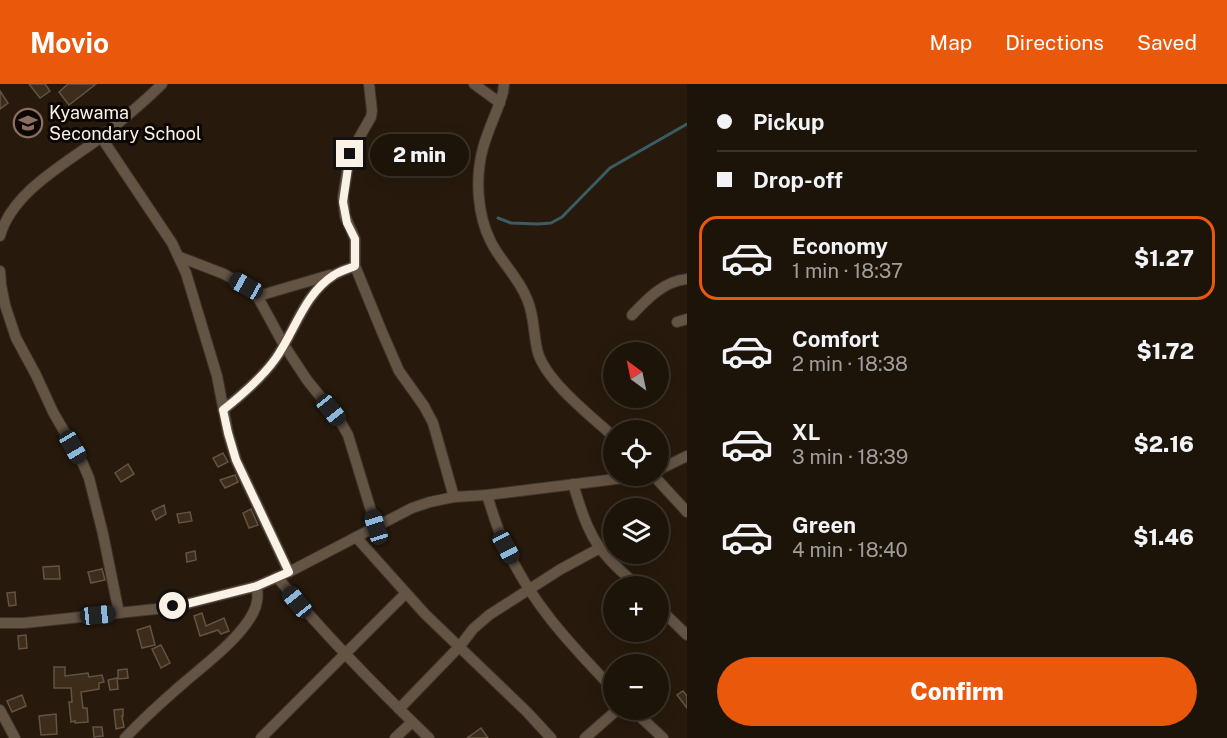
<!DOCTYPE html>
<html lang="en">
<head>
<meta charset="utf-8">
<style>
  :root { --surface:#1d1409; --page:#251d12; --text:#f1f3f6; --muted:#a09e9c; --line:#3b332a; --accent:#ea580c }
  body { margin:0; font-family:"Public Sans",sans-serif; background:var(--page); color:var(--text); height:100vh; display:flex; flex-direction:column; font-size:22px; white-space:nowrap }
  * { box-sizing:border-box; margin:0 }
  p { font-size:20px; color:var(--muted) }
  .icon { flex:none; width:33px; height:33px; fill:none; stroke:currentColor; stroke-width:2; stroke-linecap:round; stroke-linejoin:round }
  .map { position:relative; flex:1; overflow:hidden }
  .panel { display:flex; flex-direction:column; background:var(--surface); width:540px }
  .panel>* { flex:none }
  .hud { display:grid; align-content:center; height:132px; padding:0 30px; background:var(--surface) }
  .needle { width:39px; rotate:327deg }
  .tools { position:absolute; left:603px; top:258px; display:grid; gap:12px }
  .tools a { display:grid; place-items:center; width:66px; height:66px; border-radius:50%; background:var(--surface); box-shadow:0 3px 15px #0003,0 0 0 2px var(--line); font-size:30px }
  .end { position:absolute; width:27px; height:27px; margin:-14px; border:8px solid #faf1e7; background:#111; box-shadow:0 0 0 3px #111 }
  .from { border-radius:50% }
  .bubble { position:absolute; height:42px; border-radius:21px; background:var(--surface); box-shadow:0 3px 15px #0003,0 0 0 2px var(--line); font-size:20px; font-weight:800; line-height:42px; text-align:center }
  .car { position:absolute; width:18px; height:36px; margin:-18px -9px; border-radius:8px; box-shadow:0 0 4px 2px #0007; background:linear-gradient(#222 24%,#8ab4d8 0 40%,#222 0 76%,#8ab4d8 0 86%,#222 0) }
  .hud b { display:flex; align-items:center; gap:21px; height:57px; font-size:22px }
  .hud b+b { border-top:2px solid var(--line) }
  .hud i { width:15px; height:15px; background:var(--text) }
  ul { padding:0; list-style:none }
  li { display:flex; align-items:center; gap:18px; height:84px; margin:0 12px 9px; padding:0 18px; border:3px solid transparent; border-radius:18px }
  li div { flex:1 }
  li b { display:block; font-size:22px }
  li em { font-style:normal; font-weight:800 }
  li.current { border-color:var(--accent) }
  li>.icon { width:54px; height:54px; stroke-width:1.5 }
  .action { display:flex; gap:12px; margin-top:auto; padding:12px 30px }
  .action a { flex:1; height:69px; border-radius:36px; background:var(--accent); color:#fff; font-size:24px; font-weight:800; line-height:69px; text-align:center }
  header { display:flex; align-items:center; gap:36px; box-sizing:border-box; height:84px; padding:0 30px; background:var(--accent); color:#fff }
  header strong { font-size:28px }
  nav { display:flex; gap:33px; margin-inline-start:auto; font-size:21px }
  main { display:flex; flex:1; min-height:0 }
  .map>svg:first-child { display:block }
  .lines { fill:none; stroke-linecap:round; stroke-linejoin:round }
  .stream { stroke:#3a5c62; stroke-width:3 }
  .building { fill:#3d2c19; stroke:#625342; stroke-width:1.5 }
  .street-casing { stroke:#3f342e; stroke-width:12 }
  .street { stroke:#645444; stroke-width:10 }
  .route { stroke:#faf1e7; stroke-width:8 }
  .labels { text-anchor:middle; stroke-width:6; stroke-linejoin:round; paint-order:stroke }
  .poi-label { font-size:18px; fill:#faf1e7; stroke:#0c0703; text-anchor:start }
</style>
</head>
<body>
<header>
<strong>Movio</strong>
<nav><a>Map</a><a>Directions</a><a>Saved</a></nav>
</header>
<main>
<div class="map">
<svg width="687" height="654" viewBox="0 0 687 654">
  <rect width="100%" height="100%" fill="#271a0c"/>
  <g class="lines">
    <path class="stream" d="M498 134 511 139 538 140 551 139 562 133 610 84 687 40"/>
  </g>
  <g class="building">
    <path d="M29 0H45L50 7 40 14Z"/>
    <path d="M68 0H96L69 21 59 8Z"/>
    <path d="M0 7 8 19 0 25Z"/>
    <path d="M223 369 228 378 218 383 213 374Z"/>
    <path d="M128 380 134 390 121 398 115 389Z"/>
    <path d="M235 391 238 398 225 404 220 396Z"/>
    <path d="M164 421 166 430 156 436 152 427Z"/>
    <path d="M251 425 258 441 249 444 243 429Z"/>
    <path d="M190 428 192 437 179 439 177 430Z"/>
    <path d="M195 467 196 476 187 478 186 469Z"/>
    <path d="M59 482 60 495H44L43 483Z"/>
    <path d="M102 485 105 496 91 499 88 488Z"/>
    <path d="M15 508 16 521 9 522 7 509Z"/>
    <path d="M202 529 206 542 224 534 229 547 221 550 218 546 200 552 194 532Z"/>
    <path d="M150 542 155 561 142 564 137 546Z"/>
    <path d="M26 551 27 564 19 565 18 552Z"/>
    <path d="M161 561 170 579 161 584 152 565Z"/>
    <path d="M54 583H65V592L88 589 89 593 102 591 104 598 99 599V605L81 608 83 624H87L88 638 75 639V637L71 638 69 618H72L71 604H54Z"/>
    <path d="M127 585 128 594 118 595V586Z"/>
    <path d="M117 594 118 605 110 606 108 596Z"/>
    <path d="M683 607 687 612V624L677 611Z"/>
    <path d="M22 611 26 622 12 628 7 617Z"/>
    <path d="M123 625V632H122L124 643 116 645 114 626Z"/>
    <path d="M56 630 57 650 41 651 39 632Z"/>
    <path d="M93 643H102L103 652 94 653Z"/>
    <path d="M481 644 488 654H467Z"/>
  </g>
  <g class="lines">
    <g class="street-casing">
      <g id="street">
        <path d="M369 0 372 27 371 33 350 70 343 113 345 132 355 155V182L382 248 399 287 424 322 433 339 454 413"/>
        <path d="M474 0 500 19"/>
        <path d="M504 0 503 8C498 27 488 45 483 64 475 93 477 131 491 158 501 178 519 194 527 215 535 233 533 251 538 269 547 298 591 332 614 353"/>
        <path d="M101 53 172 159 186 189 217 292 228 349 236 376 289 488"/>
        <path d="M0 152C12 108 65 80 100 54 121 37 143 19 162 0"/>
        <path d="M180 173 224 190 260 210H265L330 191"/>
        <path d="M0 187 1 201 5 221 16 254 36 291 53 328 83 380 89 394 103 450 119 529"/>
        <path d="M255 208 284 261 307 296 340 337 348 351 376 443"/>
        <path d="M632 231C647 215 664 197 687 195"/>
        <path d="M677 238 687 235"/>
        <path d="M223 326C242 311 262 294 276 274 295 247 304 210 334 191 340 187 348 185 355 182"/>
        <path d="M658 386 687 372"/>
        <path d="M654 392 687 428"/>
        <path d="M573 400C578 415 582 431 589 445 599 468 619 486 638 502"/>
        <path d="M487 411C492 427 497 444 504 459 530 518 570 560 614 606"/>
        <path d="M356 453 425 530 527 628 551 654"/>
        <path d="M277 493C324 550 376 603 429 654"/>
        <path d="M658 523 687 551"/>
        <path d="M0 539H24L156 525 190 519 257 502 289 488 412 424 430 418 454 413 487 411 608 396 637 392"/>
        <path d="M399 625 460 562 473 545 489 531 561 485 600 464"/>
        <path d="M0 626 15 654"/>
        <path d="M633 626 663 654"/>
        <path d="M125 654C144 634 165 615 186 597 207 579 240 554 253 529 258 520 258 512 257 502"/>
        <path d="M261 654 406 509"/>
        <path d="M395 654 412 638"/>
        <path d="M585 654 617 626"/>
      </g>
    </g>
    <use href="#street" class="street"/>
  </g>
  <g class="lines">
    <path class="route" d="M173 522 190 519 257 502 289 488 236 376 228 349 223 326C242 311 262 294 276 274 295 247 304 210 334 191 340 187 348 185 355 182V155L347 139 343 118 350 70"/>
  </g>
  <defs>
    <g id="school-ring" transform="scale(1.5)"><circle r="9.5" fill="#0c0703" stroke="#8d6e63" stroke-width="1.5"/><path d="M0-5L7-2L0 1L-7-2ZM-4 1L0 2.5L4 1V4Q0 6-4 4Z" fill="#8d6e63"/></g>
  </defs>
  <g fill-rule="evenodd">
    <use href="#school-ring" x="28" y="39"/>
  </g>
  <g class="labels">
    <g class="poi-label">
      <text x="49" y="35">Kyawama<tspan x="49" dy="21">Secondary School</tspan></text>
    </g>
  </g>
</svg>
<div class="tools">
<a><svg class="needle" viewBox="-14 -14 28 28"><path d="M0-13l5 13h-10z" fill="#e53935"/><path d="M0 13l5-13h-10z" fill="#a09e9c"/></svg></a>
<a><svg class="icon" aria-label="locate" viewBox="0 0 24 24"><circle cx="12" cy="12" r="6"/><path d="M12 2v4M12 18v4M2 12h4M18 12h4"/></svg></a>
<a><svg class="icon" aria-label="layers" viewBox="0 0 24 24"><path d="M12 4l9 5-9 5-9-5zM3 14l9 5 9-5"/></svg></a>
<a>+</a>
<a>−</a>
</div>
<i class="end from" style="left:173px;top:522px"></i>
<i class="end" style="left:350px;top:70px"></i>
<div class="bubble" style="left:370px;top:50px;width:99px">2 min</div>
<i class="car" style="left:246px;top:202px;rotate:299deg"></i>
<i class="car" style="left:331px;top:326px;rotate:141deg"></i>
<i class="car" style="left:73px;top:363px;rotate:150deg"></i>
<i class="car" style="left:376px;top:443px;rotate:343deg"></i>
<i class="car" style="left:506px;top:463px;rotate:152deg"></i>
<i class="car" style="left:297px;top:518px;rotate:321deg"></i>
<i class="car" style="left:98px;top:531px;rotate:84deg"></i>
</div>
<section class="panel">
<div class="hud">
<b><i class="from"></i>Pickup</b>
<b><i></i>Drop-off</b>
</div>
<ul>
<li class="current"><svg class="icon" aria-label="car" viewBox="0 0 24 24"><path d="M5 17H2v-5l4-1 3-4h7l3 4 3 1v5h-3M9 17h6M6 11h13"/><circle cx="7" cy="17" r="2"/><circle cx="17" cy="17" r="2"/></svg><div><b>Economy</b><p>1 min · 18:37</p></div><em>$1.27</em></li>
<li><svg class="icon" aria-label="car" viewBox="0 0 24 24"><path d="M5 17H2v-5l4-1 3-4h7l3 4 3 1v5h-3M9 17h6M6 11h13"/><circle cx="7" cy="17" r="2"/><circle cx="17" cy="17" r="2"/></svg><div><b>Comfort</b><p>2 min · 18:38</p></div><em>$1.72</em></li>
<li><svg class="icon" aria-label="car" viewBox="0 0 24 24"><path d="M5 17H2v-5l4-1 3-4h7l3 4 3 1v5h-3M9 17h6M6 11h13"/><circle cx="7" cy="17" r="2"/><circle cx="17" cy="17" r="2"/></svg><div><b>XL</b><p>3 min · 18:39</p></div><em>$2.16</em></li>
<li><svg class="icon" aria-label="car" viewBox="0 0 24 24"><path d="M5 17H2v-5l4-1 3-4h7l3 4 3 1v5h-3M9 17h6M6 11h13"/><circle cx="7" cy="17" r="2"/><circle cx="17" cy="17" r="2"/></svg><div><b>Green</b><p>4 min · 18:40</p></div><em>$1.46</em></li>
</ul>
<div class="action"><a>Confirm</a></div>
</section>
</main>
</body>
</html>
